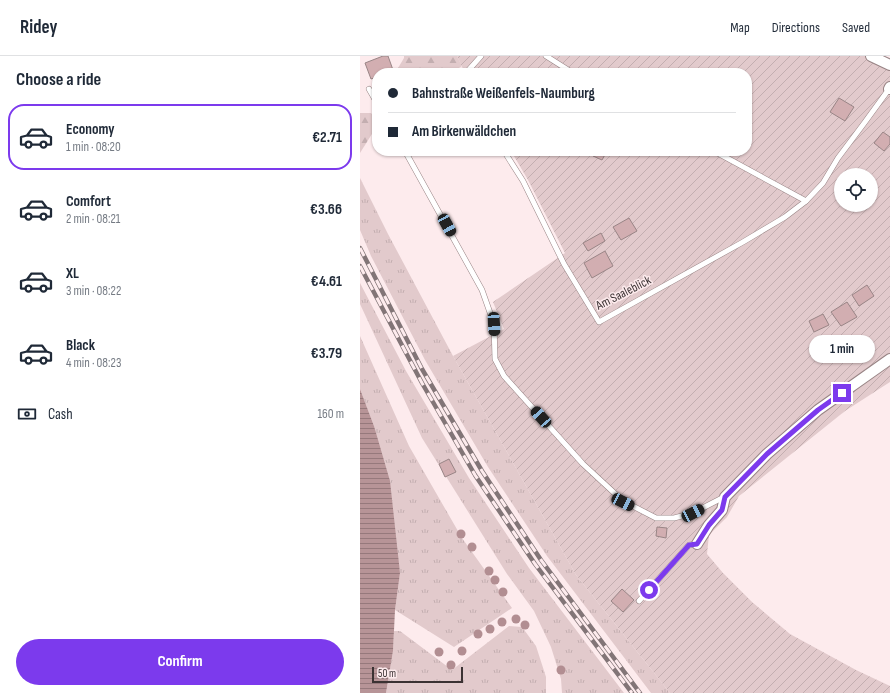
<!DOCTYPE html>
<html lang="en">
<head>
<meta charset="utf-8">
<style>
  :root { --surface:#fff; --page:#f2f2f3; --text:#1f2937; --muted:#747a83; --line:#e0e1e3; --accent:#7c3aed }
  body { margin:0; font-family:"Sofia Sans Condensed",sans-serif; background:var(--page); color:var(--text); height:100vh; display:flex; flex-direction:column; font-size:15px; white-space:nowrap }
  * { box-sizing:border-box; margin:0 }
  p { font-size:13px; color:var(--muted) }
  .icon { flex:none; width:22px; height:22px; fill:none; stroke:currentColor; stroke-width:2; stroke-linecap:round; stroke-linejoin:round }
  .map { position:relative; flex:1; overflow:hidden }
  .drawer { display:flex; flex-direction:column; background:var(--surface); width:360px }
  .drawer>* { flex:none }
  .hud { position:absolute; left:12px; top:12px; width:380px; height:88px; border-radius:16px; box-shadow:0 1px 3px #0004; display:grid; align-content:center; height:88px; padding:0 16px; background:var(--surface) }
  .tools { position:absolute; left:474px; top:112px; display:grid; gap:8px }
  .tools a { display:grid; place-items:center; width:44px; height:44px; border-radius:50%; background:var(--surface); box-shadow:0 1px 3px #0004; font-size:20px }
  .scale { position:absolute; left:12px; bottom:10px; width:91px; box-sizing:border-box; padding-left:4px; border:2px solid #3b3233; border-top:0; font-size:11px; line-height:14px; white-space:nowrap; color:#3b3233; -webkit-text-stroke:3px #fdebed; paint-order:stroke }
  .end { position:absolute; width:18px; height:18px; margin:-9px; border:5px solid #7c3aed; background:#fff; box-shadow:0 0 0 2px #fff }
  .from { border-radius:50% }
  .bubble { position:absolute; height:28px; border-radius:14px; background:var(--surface); box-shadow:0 1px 3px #0004; font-size:13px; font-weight:700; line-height:28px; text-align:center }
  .car { position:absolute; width:12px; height:24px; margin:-12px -6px; border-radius:5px; box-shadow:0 0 3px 1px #0007; background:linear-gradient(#222 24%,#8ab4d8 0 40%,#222 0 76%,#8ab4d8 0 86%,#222 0) }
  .hud b { display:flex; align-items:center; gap:14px; height:38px; font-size:15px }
  .hud b+b { border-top:1px solid var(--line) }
  .hud i { width:10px; height:10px; background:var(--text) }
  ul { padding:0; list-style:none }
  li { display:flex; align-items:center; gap:12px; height:66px; margin:0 8px 6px; padding:0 8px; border:2px solid transparent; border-radius:16px }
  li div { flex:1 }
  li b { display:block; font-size:15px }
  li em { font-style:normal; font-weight:700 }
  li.active { border-color:var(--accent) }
  li>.icon { width:36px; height:36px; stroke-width:1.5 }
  h2 { padding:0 16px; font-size:18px; line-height:48px }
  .pay { display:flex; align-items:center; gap:10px; height:44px; padding:0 16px; font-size:15px }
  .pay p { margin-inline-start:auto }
  .cta { display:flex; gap:8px; margin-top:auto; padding:8px 16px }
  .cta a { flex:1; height:46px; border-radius:24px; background:var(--accent); color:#fff; font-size:16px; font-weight:700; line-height:46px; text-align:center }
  header { display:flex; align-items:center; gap:24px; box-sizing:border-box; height:56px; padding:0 20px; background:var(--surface); border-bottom:1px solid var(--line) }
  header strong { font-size:19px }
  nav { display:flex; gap:22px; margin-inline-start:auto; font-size:14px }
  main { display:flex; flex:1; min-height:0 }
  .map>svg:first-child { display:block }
  .grass { fill:url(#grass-tufts) }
  .forest { fill:url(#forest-firs) }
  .garden { fill:url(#garden-furrows); fill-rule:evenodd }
  .water { fill:url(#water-rules) }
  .building { fill:#d2aeb1; stroke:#998586 }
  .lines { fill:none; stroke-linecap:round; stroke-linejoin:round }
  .lane-casing { stroke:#988485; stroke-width:6 }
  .street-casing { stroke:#988485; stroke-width:12 }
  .lane { stroke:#fff; stroke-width:5 }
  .street { stroke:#fff; stroke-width:10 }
  .rail-casing { stroke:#827577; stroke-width:4.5 }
  .rail { stroke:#fdebed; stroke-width:3; stroke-dasharray:9; stroke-linecap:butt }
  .tree { fill:#b28e92 }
  .route { stroke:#7c3aed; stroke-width:5 }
  .labels { text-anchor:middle; stroke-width:3; stroke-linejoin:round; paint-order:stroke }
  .street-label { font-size:13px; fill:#3b3233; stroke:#fdebed }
</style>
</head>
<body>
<header>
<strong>Ridey</strong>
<nav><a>Map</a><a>Directions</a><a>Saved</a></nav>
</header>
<main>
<section class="drawer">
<h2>Choose a ride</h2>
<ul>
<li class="active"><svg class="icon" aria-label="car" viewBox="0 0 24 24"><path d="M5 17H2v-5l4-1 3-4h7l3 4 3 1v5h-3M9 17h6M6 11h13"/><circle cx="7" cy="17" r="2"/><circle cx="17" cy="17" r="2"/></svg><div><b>Economy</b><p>1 min · 08:20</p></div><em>€2.71</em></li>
<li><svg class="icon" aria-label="car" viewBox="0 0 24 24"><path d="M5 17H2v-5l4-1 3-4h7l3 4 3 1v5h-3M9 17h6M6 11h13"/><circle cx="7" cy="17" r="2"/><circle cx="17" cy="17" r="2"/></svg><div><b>Comfort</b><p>2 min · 08:21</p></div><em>€3.66</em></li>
<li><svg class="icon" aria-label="car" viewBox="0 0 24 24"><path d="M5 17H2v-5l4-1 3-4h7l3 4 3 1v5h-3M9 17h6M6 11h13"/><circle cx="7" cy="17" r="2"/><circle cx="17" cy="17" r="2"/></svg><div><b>XL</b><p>3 min · 08:22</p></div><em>€4.61</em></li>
<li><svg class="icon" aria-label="car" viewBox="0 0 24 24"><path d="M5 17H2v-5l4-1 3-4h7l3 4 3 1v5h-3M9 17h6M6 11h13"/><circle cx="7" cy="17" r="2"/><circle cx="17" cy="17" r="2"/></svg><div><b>Black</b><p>4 min · 08:23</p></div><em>€3.79</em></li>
</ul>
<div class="pay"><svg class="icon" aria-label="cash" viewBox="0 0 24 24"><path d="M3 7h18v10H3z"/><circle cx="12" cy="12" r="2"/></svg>Cash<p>160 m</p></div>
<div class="cta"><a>Confirm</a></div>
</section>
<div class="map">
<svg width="530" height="637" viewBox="0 0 530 637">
  <defs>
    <pattern id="grass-tufts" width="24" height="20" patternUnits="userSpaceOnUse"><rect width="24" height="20" fill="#e2cacc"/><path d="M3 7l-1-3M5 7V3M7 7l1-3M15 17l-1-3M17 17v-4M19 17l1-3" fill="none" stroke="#c3aeb0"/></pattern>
    <pattern id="forest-firs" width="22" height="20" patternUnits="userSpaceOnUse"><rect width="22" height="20" fill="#e2cacc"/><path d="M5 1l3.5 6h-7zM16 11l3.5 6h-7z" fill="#c3aeb0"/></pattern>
    <pattern id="garden-furrows" width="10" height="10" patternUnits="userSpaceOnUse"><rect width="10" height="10" fill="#e2cacc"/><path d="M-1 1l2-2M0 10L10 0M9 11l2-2" fill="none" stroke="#c3aeb0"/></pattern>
    <pattern id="water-rules" width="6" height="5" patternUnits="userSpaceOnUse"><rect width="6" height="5" fill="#b79497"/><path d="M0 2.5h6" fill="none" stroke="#96797c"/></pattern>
  </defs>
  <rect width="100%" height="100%" fill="#fdebed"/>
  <g class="grass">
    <path d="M0 122 28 178 93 300 216 519 310 637H291L288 633 187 500 128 411 65 304 11 200 0 174Z"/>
    <path d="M0 227 46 315 109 422 169 512 264 637H202L201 623 191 591 174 555 147 518 62 382 0 248Z"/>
    <path d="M0 280 49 390 102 482 152 552 94 591 35 554 40 517 14 370 0 333Z"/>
    <path d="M149 570 162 571 176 590 186 621V637H26L33 595 34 575H40L92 614Z"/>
  </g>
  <g class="forest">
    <path d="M44 0H97L102 10 91 17H35L44 2Z"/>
    <path d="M0 57H11L17 64V70L0 97Z"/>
  </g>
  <path class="garden" d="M97 0H524L530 4V326L485 355 379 440 367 461 349 479 347 498 363 517 392 546 430 578 496 614 530 630V637H310L216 519 93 300 144 273 133 246 205 197 168 124 151 95H387V17H105ZM481 119H511V149H481Z"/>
  <path class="water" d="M0 333 14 370 30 425 40 517 35 554 33 595 26 637H0Z"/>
  <g class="building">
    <path d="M23 0H28L33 14 26 17H17V21L11 23 5 7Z"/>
    <path d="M479 42 494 51 485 65 470 56Z"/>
    <path d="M523 76 530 81V88L524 95 514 87Z"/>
    <path d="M236 95H247L242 104 233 100Z"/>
    <path d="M269 162 277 175 261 184 253 171Z"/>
    <path d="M241 177 245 185 228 195 223 187Z"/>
    <path d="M245 195 253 210 232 222 224 207Z"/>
    <path d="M507 229 514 240 499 250 492 239Z"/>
    <path d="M487 246 497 261 481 270 471 256Z"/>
    <path d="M463 258 469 269 454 276 449 265Z"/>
    <path d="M89 403 96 416 85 421 79 408Z"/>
    <path d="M297 471 307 472 306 482 296 480Z"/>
    <path d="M262 533 274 544 263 556 251 545Z"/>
  </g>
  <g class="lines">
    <g class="lane-casing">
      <g id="lane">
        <path d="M186 0 213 17"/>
        <path d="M106 17 121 0"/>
        <path d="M9 33 17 47"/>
        <path d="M45 95 122 234 134 268 135 303 144 320 223 408 263 445 296 462H314L333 457 364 441"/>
        <path d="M144 95 163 125 204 208 239 266 383 186 425 161 446 145 463 127 478 102 505 66 529 33"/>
        <path d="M354 95 446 145"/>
        <path d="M279 545 329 489 337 488"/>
      </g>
    </g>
    <g class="street-casing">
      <g id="street">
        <path d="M511 0 530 9"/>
        <path d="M529 33 530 31"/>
        <path d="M337 488 349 469 362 454 365 441 407 398 458 354 530 303"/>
      </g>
    </g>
    <use href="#lane" class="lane"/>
    <use href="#street" class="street"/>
    <g class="rail-casing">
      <g id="rail">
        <path d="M0 192 62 313 122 415 181 504 280 637"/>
        <path d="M0 210 62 327 115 419 175 508 272 637"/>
      </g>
    </g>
    <use href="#rail" class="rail"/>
  </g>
  <g class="tree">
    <circle cx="101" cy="478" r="4.5"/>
    <circle cx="112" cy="491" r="4.5"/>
    <circle cx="129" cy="515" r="4.5"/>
    <circle cx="135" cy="524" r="4.5"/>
    <circle cx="143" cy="536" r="4.5"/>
    <circle cx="156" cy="563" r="4.5"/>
    <circle cx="142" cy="566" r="4.5"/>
    <circle cx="165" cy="569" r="4.5"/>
    <circle cx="130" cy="573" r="4.5"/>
    <circle cx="118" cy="578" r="4.5"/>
    <circle cx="102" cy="595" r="4.5"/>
    <circle cx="79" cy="596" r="4.5"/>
    <circle cx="91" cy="609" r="4.5"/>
    <circle cx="201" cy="614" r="4.5"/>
  </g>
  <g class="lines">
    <path class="route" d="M289 534 329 489 337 488 349 469 362 454 365 441 407 398 458 354 482 337"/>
  </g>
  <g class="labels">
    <g class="street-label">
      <text transform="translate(263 236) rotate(-27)" y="5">Am Saaleblick</text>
    </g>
  </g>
</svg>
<div class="tools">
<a><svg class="icon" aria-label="locate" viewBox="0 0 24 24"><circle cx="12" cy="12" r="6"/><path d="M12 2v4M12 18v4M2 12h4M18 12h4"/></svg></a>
</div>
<div class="scale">50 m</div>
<i class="end from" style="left:289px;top:534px"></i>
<i class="end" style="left:482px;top:337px"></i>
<div class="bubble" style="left:449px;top:279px;width:66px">1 min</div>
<i class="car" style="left:87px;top:169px;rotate:151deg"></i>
<i class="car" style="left:134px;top:268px;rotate:177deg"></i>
<i class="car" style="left:181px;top:361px;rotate:318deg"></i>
<i class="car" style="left:263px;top:446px;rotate:116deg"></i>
<i class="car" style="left:333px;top:457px;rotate:63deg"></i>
<div class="hud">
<b><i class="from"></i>Bahnstraße Weißenfels-Naumburg</b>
<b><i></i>Am Birkenwäldchen</b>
</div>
</div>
</main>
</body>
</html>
